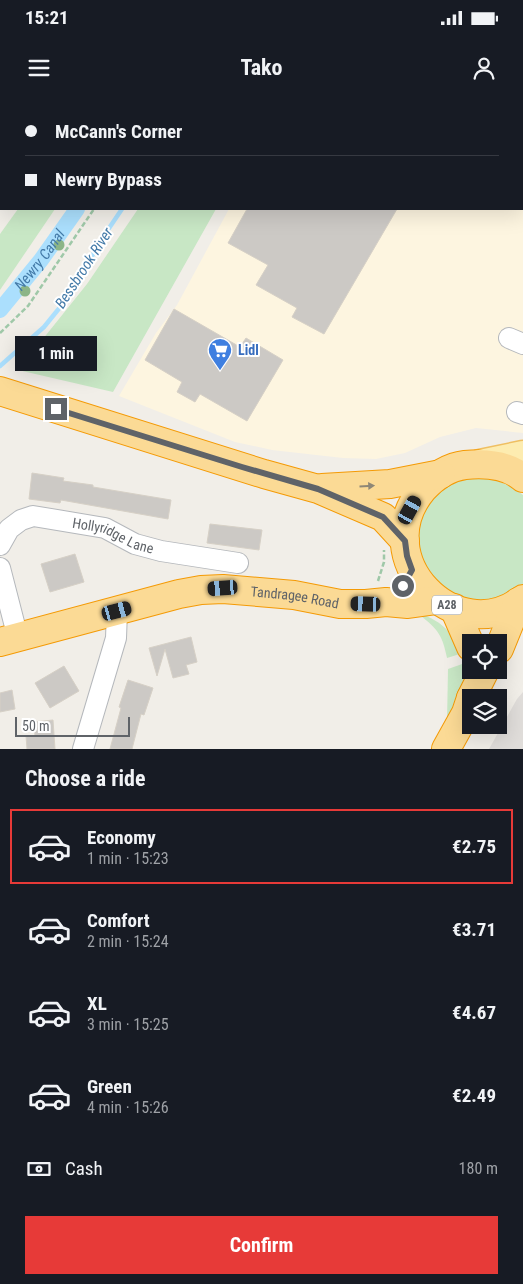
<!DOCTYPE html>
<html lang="en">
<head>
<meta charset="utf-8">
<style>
  :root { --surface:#171b24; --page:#242831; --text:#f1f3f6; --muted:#9ea1a6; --line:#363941; --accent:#e73a38 }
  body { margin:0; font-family:"Roboto Condensed",sans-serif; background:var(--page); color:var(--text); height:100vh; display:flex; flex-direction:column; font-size:19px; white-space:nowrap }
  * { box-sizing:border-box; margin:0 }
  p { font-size:16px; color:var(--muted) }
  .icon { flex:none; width:28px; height:28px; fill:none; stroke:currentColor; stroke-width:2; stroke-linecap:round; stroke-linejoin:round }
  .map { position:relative; height:649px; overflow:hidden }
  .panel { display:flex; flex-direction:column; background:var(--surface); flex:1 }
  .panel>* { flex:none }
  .top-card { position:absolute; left:0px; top:0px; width:524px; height:110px; box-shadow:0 5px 20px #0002; display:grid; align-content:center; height:110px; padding:0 25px; background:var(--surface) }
  .fabs { position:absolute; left:462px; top:534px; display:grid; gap:10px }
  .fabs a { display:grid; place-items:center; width:45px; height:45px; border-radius:0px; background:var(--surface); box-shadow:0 5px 20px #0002; font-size:25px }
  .scale { position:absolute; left:15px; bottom:12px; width:115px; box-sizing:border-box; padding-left:5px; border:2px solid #5f6368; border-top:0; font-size:14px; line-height:18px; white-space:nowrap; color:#5f6368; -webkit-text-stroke:4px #fff; paint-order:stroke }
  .end { position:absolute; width:22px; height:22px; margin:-11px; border:6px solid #5f6368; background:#fff; box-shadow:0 0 0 2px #fff }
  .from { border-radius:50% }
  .bubble { position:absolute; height:35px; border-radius:0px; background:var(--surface); box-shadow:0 5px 20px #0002; font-size:16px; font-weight:700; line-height:35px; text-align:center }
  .car { position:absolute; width:15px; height:30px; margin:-15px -8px; border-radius:6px; box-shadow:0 0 4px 1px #0007; background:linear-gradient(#222 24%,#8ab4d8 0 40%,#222 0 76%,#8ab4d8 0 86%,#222 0) }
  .top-card b { display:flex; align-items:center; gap:18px; height:48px; font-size:19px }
  .top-card b+b { border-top:1px solid var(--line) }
  .top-card i { width:12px; height:12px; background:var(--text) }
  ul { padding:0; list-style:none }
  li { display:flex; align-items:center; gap:15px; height:75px; margin:0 10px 8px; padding:0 15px; border:2px solid transparent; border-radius:0px }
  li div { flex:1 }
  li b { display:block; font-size:19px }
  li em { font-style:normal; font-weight:700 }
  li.current { border-color:var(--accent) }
  li>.icon { width:45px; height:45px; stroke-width:1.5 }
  h2 { padding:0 25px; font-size:22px; line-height:60px }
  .pay { display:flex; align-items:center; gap:12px; height:55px; padding:0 25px; font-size:19px }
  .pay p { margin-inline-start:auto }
  .cta { display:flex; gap:10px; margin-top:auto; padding:10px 25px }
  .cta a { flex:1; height:58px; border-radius:0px; background:var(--accent); color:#fff; font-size:20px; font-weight:700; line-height:58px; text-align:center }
  .status { display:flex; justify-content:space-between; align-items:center; height:35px; padding:0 25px; background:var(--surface); direction:ltr }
  .status svg { height:14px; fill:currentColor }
  header { display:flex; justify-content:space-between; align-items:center; height:65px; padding:0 25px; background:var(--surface); font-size:22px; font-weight:700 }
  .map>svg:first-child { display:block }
  .commercial { fill:#fdf5e0 }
  .industrial { fill:#e0ddda }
  .green { fill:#c8e7c5 }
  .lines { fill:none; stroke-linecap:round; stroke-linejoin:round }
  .stream { stroke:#abdffd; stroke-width:4.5 }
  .canal { stroke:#abdffd; stroke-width:16 }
  .building { fill:#ccc9c5; stroke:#d6d0c6 }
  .minor-casing { stroke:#b5b8bc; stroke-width:22 }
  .major-casing { stroke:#efbf62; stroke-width:29 }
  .highway-casing { stroke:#f49a05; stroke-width:30 }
  .path { stroke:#9fc8a8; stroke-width:2.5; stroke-dasharray:5 2.5; stroke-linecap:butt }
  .minor { stroke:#fff; stroke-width:20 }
  .major { stroke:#fdecb0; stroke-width:26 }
  .highway { stroke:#fbda95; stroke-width:28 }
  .tree { fill:#8cb587 }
  .oneway { fill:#8e8776 }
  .route { stroke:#5f6368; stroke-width:6 }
  .labels { text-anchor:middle; stroke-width:4; stroke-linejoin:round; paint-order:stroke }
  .shield { fill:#fff; stroke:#8f9295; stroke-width:1 }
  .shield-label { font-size:12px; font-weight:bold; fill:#5f6368 }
  .shop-label { font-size:14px; font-weight:bold; fill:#366cbe; stroke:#fff; text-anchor:start }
  .street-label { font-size:14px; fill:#5f6368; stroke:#fff }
  .water-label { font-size:15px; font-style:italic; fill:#437aa8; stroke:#fff }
</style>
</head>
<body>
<div class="status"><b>15:21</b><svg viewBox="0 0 49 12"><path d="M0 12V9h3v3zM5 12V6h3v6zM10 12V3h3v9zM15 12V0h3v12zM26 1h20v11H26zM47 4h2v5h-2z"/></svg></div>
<header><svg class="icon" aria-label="menu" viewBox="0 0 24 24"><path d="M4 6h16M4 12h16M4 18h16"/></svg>Tako<svg class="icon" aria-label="person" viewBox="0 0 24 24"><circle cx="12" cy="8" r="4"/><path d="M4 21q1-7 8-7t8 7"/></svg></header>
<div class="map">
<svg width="523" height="649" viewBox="0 0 523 649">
  <rect width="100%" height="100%" fill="#f1eee8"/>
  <path class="commercial" d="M288 0H523V333L476 328 440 337 405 353 376 359 343 358 272 350 235 342 119 296 156 233 177 205 229 109H522V1H288Z"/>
  <path class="industrial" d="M523 592V649H489L517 599Z"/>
  <g class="green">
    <path d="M18 109H55L0 190V134Z"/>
    <path d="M138 109H216L113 292 18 270 87 184Z"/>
    <path d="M466 378C492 377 501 380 523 395V484L520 488 502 499 462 501 428 478 416 438 419 418 430 400 446 386Z"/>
    <path d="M416 512C441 521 450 529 463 553L447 558C442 532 436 528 416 512Z"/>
    <path d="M465 563 467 577 436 649H431L447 622 448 569Z"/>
  </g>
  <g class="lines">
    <g class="stream">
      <path d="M196 1 197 0"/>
      <path d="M0 266 44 227 70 195 101 140 122 109"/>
    </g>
    <g class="canal">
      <path d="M149 1 150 0"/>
      <path id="s1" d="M0 210 41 160 77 109"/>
    </g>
  </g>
  <g class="building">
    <path d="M247 109H397L324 234 292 217 297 208 256 185 268 165 228 143Z"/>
    <path d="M174 209 240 247 246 238 283 260 247 321 200 294 195 302 177 292 182 282 145 260Z"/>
    <path d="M32 373 64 378 63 381 93 385V387L171 400 168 419 61 400 60 403 29 399Z"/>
    <path d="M210 424 262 430 259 450 207 443Z"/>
    <path d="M75 454 84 482 50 492 41 464Z"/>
    <path d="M191 537 197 562 186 565 189 574 173 578 165 549 157 576 149 548Z"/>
    <path d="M64 566 79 591 50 608 35 583Z"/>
    <path d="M128 580 153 588 144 615 141 614 132 649H110L121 608 119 607Z"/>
    <path d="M12 590 15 609 0 612V593Z"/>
    <path d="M53 620 55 649H27L26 636H35L34 622Z"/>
  </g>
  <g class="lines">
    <g class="minor-casing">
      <g id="minor">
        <path d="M509 238 523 244"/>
        <path d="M517 312 523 314"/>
        <path id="s2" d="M0 445 9 429 21 420 33 416 105 428 135 444 161 451 238 463"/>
        <path d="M0 468 18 538"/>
        <path d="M83 649 116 538 117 511"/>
      </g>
    </g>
    <g class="major-casing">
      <path id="major" d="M480 363 523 354"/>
    </g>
    <g class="highway-casing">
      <g id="highway">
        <path d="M0 291 264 374 318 389 383 417 405 441"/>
        <path d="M523 378C507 364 485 363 465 365 449 367 434 377 423 389 365 458 456 551 523 499"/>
        <path d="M322 388 390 384 441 374"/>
        <path d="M454 508 471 547"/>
        <path id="s3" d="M0 542 179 494 201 490 223 489 294 495 340 504H366L386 502 408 504 437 500"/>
        <path d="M499 549 518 502"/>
        <path d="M471 598 485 570"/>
        <path d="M446 649 466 613 471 598"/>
      </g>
    </g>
    <g class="path">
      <path d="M170 1 171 0"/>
      <path d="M0 233 28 206 94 109"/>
      <path d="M378 481 384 462V450"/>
    </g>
    <use href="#minor" class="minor"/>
    <use href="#major" class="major"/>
    <use href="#highway" class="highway"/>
  </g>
  <g class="tree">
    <circle cx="59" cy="145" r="5.5"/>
    <circle cx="25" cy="191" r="5.5"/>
  </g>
  <defs><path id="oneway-solid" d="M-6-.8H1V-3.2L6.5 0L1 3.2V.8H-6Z" transform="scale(1.25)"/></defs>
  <use class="oneway" href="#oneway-solid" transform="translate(367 386) rotate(-3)"/>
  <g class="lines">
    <path class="route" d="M56 309 242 367 318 389 383 417 405 441 407 456 412 470 403 486"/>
  </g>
  <defs>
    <g id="supermarket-pin" transform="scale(1.25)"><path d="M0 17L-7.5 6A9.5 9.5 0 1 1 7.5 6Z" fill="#3f7fe0" stroke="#fff"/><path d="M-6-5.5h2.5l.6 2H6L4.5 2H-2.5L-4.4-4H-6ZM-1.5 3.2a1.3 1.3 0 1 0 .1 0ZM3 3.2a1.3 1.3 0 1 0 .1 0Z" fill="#fff"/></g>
  </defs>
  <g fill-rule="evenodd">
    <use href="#supermarket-pin" x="220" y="250"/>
  </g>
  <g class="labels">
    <rect class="shield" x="432" y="495.5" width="30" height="19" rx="4"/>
    <g class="shield-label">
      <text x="447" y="509">A28</text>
    </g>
    <g class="shop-label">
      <text x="238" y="255">Lidl</text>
    </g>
    <g class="street-label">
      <text dy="5" stroke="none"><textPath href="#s2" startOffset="129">Hollyridge Lane</textPath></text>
      <text dy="5" stroke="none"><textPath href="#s3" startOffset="302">Tandragee Road</textPath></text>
    </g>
    <g class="water-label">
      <text dy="5" stroke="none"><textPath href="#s1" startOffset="64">Newry Canal</textPath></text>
      <text transform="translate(84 168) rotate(-57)" y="5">Bessbrook River</text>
    </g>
  </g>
</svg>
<div class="fabs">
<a><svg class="icon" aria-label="locate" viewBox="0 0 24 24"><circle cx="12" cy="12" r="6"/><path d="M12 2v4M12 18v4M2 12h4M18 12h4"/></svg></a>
<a><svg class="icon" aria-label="layers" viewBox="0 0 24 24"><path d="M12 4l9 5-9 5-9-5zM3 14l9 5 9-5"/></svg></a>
</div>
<div class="scale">50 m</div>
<i class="end from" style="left:403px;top:486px"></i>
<i class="end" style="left:56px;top:309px"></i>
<div class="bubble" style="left:15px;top:236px;width:82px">1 min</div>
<i class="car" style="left:410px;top:410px;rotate:29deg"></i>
<i class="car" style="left:223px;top:488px;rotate:266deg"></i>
<i class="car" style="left:366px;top:504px;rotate:272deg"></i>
<i class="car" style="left:117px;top:511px;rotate:75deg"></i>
<div class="top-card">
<b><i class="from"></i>McCann's Corner</b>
<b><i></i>Newry Bypass</b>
</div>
</div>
<section class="panel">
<h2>Choose a ride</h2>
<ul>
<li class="current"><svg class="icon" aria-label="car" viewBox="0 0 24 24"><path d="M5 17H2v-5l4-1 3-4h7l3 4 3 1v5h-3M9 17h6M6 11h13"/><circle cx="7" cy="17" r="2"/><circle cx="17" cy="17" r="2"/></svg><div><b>Economy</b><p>1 min · 15:23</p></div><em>€2.75</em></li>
<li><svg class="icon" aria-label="car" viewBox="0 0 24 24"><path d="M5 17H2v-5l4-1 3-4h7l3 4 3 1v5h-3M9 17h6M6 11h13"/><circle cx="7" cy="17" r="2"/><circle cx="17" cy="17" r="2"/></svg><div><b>Comfort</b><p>2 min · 15:24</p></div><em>€3.71</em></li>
<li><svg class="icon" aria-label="car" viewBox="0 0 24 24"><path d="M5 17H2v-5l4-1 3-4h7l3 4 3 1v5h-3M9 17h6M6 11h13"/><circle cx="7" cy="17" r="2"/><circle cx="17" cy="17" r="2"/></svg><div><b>XL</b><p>3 min · 15:25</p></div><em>€4.67</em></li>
<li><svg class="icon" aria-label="car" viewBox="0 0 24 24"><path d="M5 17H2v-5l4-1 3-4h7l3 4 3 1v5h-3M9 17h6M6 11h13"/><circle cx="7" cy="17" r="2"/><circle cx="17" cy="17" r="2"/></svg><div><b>Green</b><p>4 min · 15:26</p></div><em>€2.49</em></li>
</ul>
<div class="pay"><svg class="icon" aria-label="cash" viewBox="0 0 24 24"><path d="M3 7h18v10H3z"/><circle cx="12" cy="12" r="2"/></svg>Cash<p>180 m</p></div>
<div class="cta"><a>Confirm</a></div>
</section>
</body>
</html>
